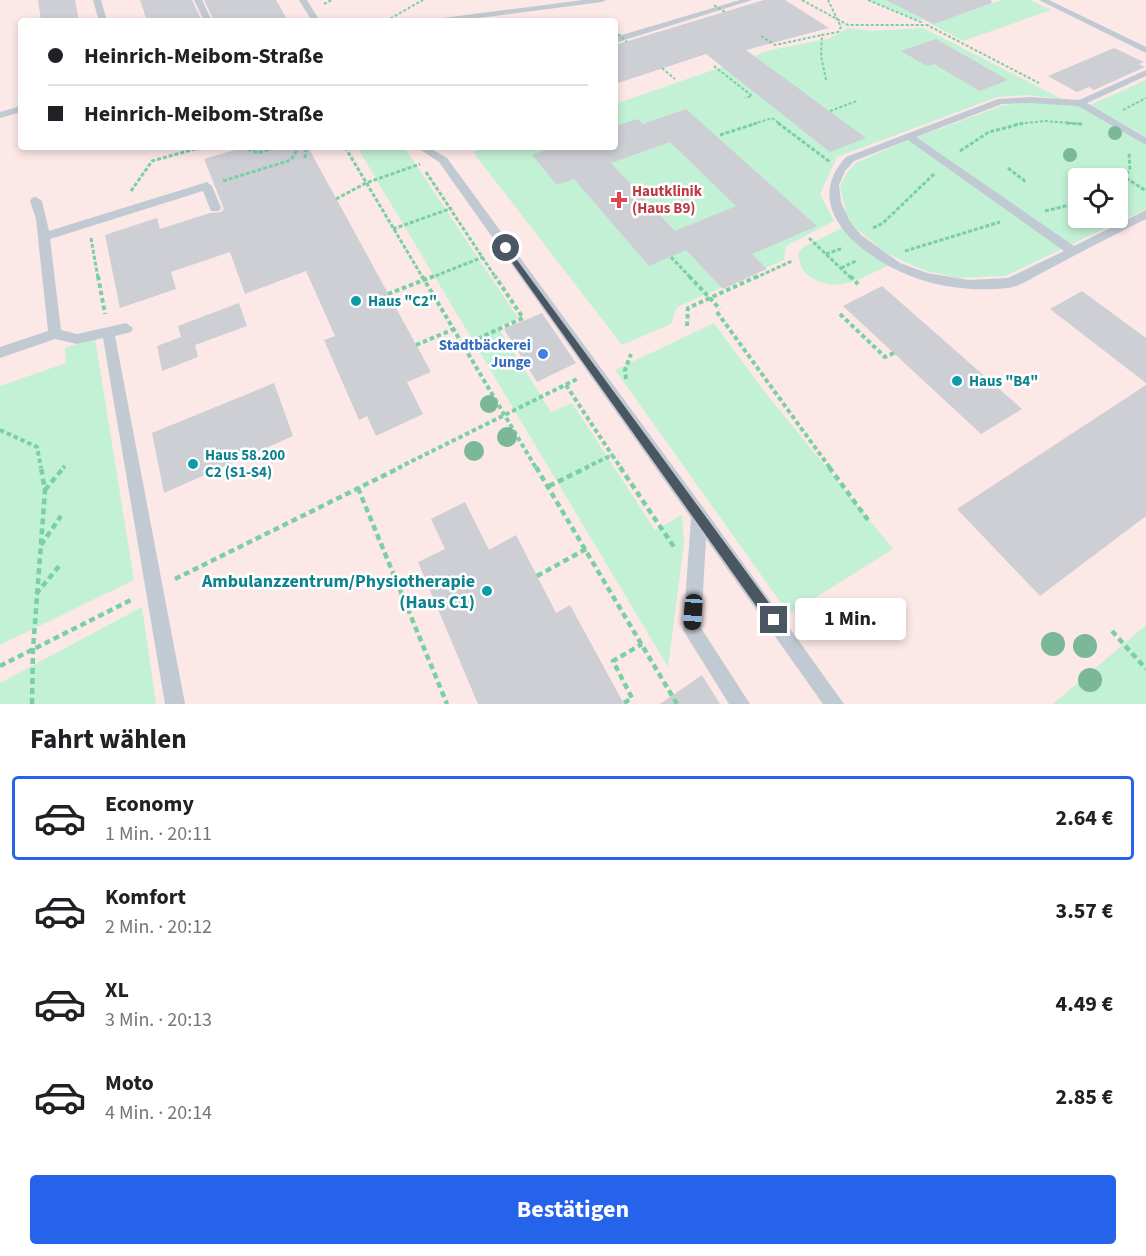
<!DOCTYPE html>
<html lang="de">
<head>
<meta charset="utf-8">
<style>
  :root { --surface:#fff; --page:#f2f2f2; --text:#202124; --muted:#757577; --line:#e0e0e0; --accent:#2563eb }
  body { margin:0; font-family:"Source Sans 3",sans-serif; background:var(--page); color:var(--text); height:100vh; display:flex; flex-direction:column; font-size:22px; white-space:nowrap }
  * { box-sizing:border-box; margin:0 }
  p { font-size:20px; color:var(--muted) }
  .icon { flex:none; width:33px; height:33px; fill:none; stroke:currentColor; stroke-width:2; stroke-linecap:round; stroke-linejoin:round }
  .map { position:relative; height:704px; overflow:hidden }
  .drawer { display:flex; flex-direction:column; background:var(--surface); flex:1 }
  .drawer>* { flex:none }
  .hud { position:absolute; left:18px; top:18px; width:600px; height:132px; border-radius:6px; box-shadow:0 3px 9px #0003; display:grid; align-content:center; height:132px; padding:0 30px; background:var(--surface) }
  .controls { position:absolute; left:1068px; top:168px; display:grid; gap:12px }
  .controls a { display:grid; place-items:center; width:60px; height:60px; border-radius:6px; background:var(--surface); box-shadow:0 3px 9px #0003; font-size:30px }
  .end { position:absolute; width:27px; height:27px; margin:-14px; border:8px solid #4a5661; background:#fff; box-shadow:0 0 0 3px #fff }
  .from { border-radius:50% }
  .bubble { position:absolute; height:42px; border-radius:6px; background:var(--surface); box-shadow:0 3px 9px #0003; font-size:20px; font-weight:700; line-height:42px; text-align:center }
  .car { position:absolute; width:18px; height:36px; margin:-18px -9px; border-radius:8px; box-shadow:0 0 4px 2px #0007; background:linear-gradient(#222 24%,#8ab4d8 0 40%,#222 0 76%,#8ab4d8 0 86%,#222 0) }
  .hud b { display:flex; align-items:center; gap:21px; height:57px; font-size:22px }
  .hud b+b { border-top:2px solid var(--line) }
  .hud i { width:15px; height:15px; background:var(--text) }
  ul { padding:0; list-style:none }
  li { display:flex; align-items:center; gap:18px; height:84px; margin:0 12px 9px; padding:0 18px; border:3px solid transparent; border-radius:6px }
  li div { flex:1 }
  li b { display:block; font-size:22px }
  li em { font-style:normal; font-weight:700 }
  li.on { border-color:var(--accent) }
  li>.icon { width:54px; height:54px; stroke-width:1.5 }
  h2 { padding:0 30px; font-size:27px; line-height:72px }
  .action { display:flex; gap:12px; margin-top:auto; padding:12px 30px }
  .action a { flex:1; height:69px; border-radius:6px; background:var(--accent); color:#fff; font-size:24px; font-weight:700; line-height:69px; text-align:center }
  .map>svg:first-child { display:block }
  .medical { fill:#fce8e6; fill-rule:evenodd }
  .green { fill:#c3f1d5; fill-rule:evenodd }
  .building { fill:#cdcfd5; fill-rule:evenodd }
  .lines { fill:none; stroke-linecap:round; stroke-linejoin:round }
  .path-far3 { stroke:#7ad0a6; stroke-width:2; stroke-dasharray:3 2; stroke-linecap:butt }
  .path-far2 { stroke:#7ad0a6; stroke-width:3; stroke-dasharray:4 2; stroke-linecap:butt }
  .path-far1 { stroke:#7ad0a6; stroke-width:4; stroke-dasharray:4.5 3; stroke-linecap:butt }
  .path { stroke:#7ad0a6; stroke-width:4.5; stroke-dasharray:6 4; stroke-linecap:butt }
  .lane { fill:#c1cad2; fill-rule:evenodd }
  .path-bridge { stroke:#7ad0a6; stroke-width:2; stroke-dasharray:3 2; stroke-linecap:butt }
  .tree { fill:#7bb799 }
  .route { fill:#4a5661 }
  .health-dot { fill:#e0444e; stroke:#fff; stroke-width:2 }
  .culture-dot { fill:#0f9aa8; stroke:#fff; stroke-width:2 }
  .shop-dot { fill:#3f7fe0; stroke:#fff; stroke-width:2 }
  .labels { text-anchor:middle; stroke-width:5; stroke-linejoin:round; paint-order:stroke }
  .health-label { font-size:15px; font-weight:bold; fill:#be3a42; stroke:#fff; text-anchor:start }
  .culture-label { font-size:15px; font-weight:bold; fill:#0d838f; stroke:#fff; text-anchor:start }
  .shop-label { font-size:15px; font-weight:bold; fill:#366cbe; stroke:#fff; text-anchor:end }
  .near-culture-label { font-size:18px; font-weight:bold; fill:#0d838f; stroke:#fff; text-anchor:end }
</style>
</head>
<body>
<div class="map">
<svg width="1146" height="704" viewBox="0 0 1146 704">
  <rect width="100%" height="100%" fill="#f5f3f3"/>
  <path class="medical" d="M0 0H1146V704H0ZM21 21H615V147H21ZM1078 178H1118V218H1078Z"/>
  <g class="green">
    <path d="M868 0H890L952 17 1002 0H1030L1051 10 963 41 924 20H918Z"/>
    <path d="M848 28 872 31 923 28 1062 99 1028 95 997 97 837 157 820 194 834 221 786 246 784 260 677 307 671 324 622 345 473 152 489 147H615V104L771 50 828 39Z"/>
    <path d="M1146 80V209L1005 276 958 278 923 270 886 253 857 229 847 217 840 186 847 173 856 163 906 141 1004 105 1037 102 1088 106ZM1078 178H1118V218H1078Z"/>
    <path d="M357 147H404L518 318 498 327 551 412 572 403 655 530 682 515 684 543 668 667Z"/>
    <path d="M844 227 889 265C863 277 839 294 812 278 802 272 800 265 798 254L803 247Z"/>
    <path d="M714 323 764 391 893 549 789 614 615 370Z"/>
    <path d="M95 338 134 580 0 645V386L66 363 65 348Z"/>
    <path d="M142 607 156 704H0V683Z"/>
    <path d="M1146 625V704H1053Z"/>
  </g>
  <g class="building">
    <path d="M38 0H75L79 21H41Z"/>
    <path d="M140 0H192L202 21H147Z"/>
    <path d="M204 0H276L288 21H214Z"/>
    <path d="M764 0H785L829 28 746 50 866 138 830 152 706 54 615 84V45Z"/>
    <path d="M886 0H991L992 3 934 24Z"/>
    <path d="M936 39 1008 80 980 91 934 64 927 66 901 51Z"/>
    <path d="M1114 48 1144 62 1139 64 1145 67 1094 90 1089 87 1077 92 1048 76Z"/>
    <path d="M686 109 817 226 752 254 767 269 723 289 686 250 649 266 574 179 557 185 532 155 554 147H615V126L638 119 643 124ZM670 142 736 206 675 231 611 163Z"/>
    <path d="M245 147H308L431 372 407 382 423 414 376 436 367 416 359 420 324 340 335 336 306 271 245 294 230 252 171 272 176 289 120 308 105 235 157 218 160 229 210 213 221 212 224 209 204 159Z"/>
    <path d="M882 286 1022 409 981 434 843 306Z"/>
    <path d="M1082 291 1146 338V383L1050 309Z"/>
    <path d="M239 303 247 326 195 345 198 357 162 371 157 346 181 337 178 326Z"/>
    <path d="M542 313 576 363 537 382 504 329Z"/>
    <path d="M274 383 293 436 164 493 152 433Z"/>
    <path d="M1146 385V516L1040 596 957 509Z"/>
    <path d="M465 502 489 550 516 535 556 613 570 605 624 704H478L418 562 445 549 431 519Z"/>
    <path d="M702 675 720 704H660Z"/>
  </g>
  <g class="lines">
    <g class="path-far3">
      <path d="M802 0 848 25H927L1039 83"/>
      <path d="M868 0 923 23"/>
      <path d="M324 4 332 0"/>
      <path d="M386 21 423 0"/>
      <path d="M761 36 775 45 822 35"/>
      <path d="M714 66 752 96 745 98"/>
      <path d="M662 68 675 79"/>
      <path d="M826 80 821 56 822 35 838 32 841 27 828 0"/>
      <path d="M1123 110 1146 98"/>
      <path d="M830 111 857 101"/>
      <path d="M753 124 772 118 780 124"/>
      <path d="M1015 124 1045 121 1082 124"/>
    </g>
    <g class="path-far2">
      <path d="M778 123 830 162"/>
      <path d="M1066 123 1082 124"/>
      <path d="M720 135 757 123"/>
      <path d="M242 147 258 153 278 147"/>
      <path d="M345 147 423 278"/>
      <path d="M960 151 989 132 1024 123"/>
      <path d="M305 158 306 147"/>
      <path d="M1008 168 1026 182"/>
      <path d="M426 172 496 278"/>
      <path d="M1126 178 1146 191"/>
      <path d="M223 181 291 160 299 147"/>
      <path d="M1118 183 1130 170 1129 152"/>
      <path d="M131 191 152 161 202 147"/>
      <path d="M336 199 366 183 420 164"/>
      <path d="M1045 211 1078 203"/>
      <path d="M873 228 883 223 934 174"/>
      <path d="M393 229 452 208"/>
      <path d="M91 238 98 278"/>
      <path d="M809 238 851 278"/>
      <path d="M905 251 1000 222"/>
      <path d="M826 254 843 248"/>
      <path d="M671 257 691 278"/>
      <path d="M841 268 856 261"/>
      <path d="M430 278 483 257"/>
      <path d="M755 278 792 261"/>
    </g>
    <g class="path-far1">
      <path d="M98 276 105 314"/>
      <path d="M422 276 536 468"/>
      <path d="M689 276 720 309"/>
      <path d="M850 276 858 284"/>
      <path d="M388 294 434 276"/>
      <path d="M717 312 830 468"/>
      <path d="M840 314 885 357 894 353"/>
      <path d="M687 326 688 308 758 276"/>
      <path d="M416 345 454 329"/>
      <path d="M464 345 523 318 495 276"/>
      <path d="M626 379 625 370 631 354"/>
      <path d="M566 385 612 455"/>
      <path d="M0 430 37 447 41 468"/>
      <path d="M63 468 65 466"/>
      <path d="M398 468 577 379"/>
      <path d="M585 468 612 455 621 468"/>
    </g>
    <g class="path">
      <path d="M536 467 677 704"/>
      <path d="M620 467 676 550"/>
      <path d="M829 467 868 520"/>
      <path d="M549 486 588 467"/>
      <path d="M358 488 447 704"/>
      <path d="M45 490 64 467"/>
      <path d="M41 545 61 516"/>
      <path d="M537 576 586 549"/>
      <path d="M175 579 401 467"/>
      <path d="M36 594 60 565"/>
      <path d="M1112 631 1146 669"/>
      <path d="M0 666 133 599"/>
      <path d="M624 703 632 698 613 661 642 644"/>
      <path d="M32 704 33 649 45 491 41 467"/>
    </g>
    <g class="lane">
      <path d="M93 0H101L107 21H99Z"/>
      <path d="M194 0H202L212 21H204Z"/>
      <path d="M299 0H307L320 21H312Z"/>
      <path d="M583 0H606L602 2 455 21H431L435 19Z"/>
      <path d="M740 0H752L615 43V37Z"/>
      <path d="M1039 0H1049L1146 47V53Z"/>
      <path d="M1146 70V76L1087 103 1146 138V145L1078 106 1030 103 1002 104 916 137 1074 246 1146 210V219C1114 235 1081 252 1049 269 1037 275 1022 286 1008 288 980 291 950 289 922 280 873 265 795 212 846 157L998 99 1030 97 1079 100ZM908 140 1064 251 1008 278 969 280 927 273 900 263 861 235 849 220 841 202 839 185 845 171 854 161Z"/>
      <path d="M21 106V112L0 118V112Z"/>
      <path d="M416 147H428L447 158 705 510 844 704H823L706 539 701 628 750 704H729L683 630 691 518 439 162Z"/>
      <path d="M207 182 212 186 221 208 219 211H211L203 191 50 239 61 330 77 334 126 323 133 328 131 332 115 336 185 704H165L103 338 77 344 55 339 0 358V347L48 331 36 219 30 201 32 198 36 197 42 201 49 231Z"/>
    </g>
    <g class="path-bridge">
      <path d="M714 5 725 12"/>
      <path d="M618 34 627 42"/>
    </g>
  </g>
  <g class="tree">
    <circle cx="1115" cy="133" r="7"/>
    <circle cx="1070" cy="155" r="7"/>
    <circle cx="489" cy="404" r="9"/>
    <circle cx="507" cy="437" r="10"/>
    <circle cx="474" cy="451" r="10"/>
    <circle cx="1053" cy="644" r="12"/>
    <circle cx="1085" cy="646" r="12"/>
    <circle cx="1090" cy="680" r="12"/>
  </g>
  <path class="route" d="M506 245 778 615V624H769L503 250 502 248Z"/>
  <path class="health-dot" d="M616 191h6v6h6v6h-6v6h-6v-6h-6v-6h6z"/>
  <g class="culture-dot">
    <circle cx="356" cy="301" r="6"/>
    <circle cx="957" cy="381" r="6"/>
    <circle cx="193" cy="464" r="6"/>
    <circle cx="487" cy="591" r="6"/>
  </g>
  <circle class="shop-dot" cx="543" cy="354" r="6"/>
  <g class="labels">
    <g class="health-label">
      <text x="632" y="196">Hautklinik<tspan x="632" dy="17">(Haus B9)</tspan></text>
    </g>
    <g class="culture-label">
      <text x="368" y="306">Haus "C2"</text>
      <text x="969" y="386">Haus "B4"</text>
      <text x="205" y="460">Haus 58.200<tspan x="205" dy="17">C2 (S1-S4)</tspan></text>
    </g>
    <g class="shop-label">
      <text x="531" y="350">Stadtbäckerei<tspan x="531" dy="17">Junge</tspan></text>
    </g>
    <g class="near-culture-label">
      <text x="475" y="587">Ambulanzzentrum/Physiotherapie<tspan x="475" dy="21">(Haus C1)</tspan></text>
    </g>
  </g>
</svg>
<div class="controls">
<a><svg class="icon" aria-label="locate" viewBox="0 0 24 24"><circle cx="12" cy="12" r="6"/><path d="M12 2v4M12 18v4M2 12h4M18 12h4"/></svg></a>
</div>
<i class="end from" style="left:506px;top:248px"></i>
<i class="end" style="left:774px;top:620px"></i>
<div class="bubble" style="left:795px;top:598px;width:111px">1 Min.</div>
<i class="car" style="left:693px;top:612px;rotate:184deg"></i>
<div class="hud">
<b><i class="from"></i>Heinrich-Meibom-Straße</b>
<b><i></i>Heinrich-Meibom-Straße</b>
</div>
</div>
<section class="drawer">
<h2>Fahrt wählen</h2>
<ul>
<li class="on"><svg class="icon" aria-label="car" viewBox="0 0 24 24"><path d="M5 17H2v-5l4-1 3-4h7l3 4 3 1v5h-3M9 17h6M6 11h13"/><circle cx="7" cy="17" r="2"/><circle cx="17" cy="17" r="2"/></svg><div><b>Economy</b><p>1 Min. · 20:11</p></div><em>2.64 €</em></li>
<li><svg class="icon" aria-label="car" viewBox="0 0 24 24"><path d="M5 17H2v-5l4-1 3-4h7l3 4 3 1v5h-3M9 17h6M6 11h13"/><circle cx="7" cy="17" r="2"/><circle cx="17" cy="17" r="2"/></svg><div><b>Komfort</b><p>2 Min. · 20:12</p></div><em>3.57 €</em></li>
<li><svg class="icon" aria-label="car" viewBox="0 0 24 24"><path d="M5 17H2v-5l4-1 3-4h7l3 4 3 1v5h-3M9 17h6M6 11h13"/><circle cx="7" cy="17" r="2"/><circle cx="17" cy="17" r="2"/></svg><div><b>XL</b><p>3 Min. · 20:13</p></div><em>4.49 €</em></li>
<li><svg class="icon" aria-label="car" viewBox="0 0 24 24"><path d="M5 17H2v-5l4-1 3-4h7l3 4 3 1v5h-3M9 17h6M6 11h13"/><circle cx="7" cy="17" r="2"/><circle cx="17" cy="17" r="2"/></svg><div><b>Moto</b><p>4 Min. · 20:14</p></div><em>2.85 €</em></li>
</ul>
<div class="action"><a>Bestätigen</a></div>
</section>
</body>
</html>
